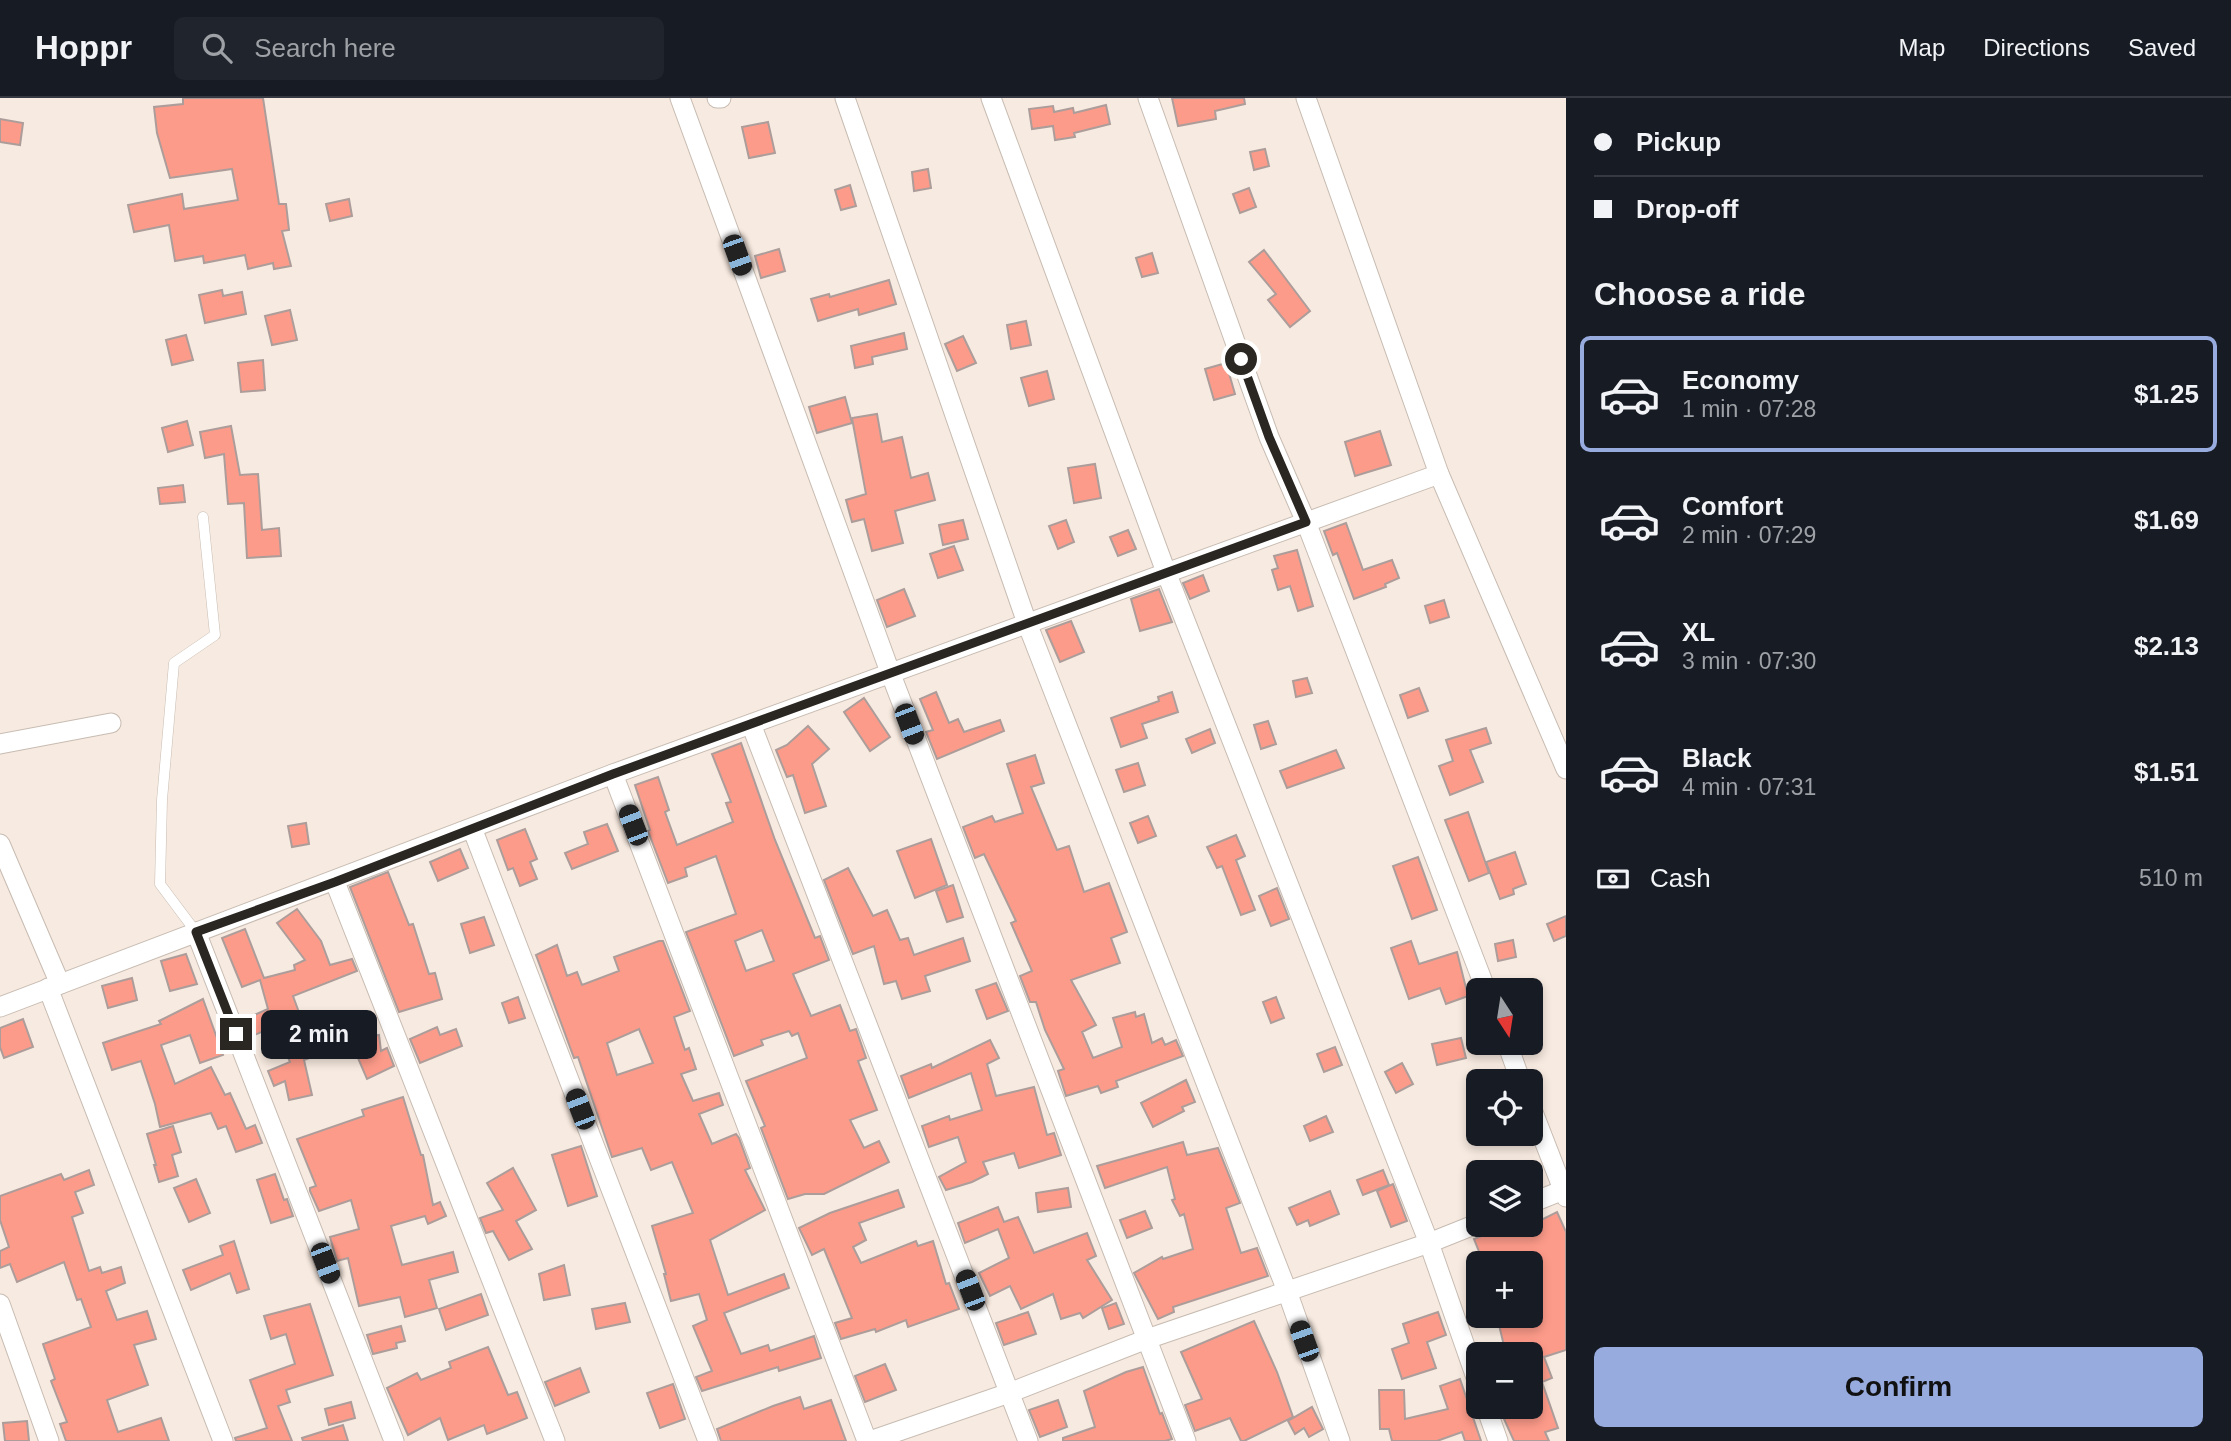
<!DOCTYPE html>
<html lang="en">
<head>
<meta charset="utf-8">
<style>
  :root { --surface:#171b24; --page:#20242c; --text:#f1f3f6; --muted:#9ea1a6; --line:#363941; --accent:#98abdf }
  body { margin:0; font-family:Arial,sans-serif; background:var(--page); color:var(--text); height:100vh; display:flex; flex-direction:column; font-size:26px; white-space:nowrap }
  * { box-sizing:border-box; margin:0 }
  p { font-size:23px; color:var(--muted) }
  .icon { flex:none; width:38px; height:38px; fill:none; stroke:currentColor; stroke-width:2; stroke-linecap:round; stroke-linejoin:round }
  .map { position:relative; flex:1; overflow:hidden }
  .panel { display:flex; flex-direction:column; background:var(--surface); width:665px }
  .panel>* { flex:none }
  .banner { display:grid; align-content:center; height:154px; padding:0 28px; background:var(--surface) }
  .needle { width:46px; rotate:168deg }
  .tools { position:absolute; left:1466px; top:880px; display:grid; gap:14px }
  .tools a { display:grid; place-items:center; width:77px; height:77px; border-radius:10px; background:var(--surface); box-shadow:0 4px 10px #0003; font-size:35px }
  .end { position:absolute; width:32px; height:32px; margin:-16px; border:9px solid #2a2622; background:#fff; box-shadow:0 0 0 4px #fff }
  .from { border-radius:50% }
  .bubble { position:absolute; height:49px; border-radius:10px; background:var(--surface); box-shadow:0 4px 10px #0003; font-size:23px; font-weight:800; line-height:49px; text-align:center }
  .car { position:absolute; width:21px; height:42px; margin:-21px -10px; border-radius:9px; box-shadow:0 0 5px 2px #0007; background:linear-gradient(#222 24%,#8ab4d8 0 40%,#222 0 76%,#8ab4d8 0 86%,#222 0) }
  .banner b { display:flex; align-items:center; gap:24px; height:66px; font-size:26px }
  .banner b+b { border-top:2px solid var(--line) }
  .banner i { width:18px; height:18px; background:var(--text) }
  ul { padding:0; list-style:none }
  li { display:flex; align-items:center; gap:21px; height:116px; margin:0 14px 10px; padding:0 14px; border:4px solid transparent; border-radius:10px }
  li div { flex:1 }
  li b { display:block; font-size:26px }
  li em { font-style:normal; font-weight:800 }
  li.current { border-color:var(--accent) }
  li>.icon { width:63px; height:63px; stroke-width:1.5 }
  h2 { padding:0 28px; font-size:32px; line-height:84px }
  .pay { display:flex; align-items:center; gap:18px; height:77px; padding:0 28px; font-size:26px }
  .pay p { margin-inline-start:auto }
  .action { display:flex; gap:14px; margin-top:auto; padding:14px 28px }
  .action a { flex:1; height:80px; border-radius:10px; background:var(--accent); color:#111; font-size:28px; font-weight:800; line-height:80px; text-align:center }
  header { display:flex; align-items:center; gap:42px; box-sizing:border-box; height:98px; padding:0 35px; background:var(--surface); border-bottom:2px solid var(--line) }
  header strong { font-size:33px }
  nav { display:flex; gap:38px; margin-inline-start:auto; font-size:24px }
  .search { width:490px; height:63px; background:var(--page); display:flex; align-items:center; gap:18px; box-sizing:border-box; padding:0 24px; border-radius:10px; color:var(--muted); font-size:26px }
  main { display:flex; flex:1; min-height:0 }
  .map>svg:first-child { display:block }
  .building { fill:#fd9b8a; stroke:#ad9d9a; stroke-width:2; fill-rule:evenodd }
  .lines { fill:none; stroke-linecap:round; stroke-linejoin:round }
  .service-casing { stroke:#c8bcb2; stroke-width:11 }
  .minor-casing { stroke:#c8bcb2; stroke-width:21 }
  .service { stroke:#fff; stroke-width:10 }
  .minor { stroke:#fff; stroke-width:19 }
  .route { stroke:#2a2622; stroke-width:9 }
</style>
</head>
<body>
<header>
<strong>Hoppr</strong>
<div class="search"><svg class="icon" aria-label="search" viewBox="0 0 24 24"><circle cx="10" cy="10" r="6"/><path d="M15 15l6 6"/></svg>Search here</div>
<nav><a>Map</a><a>Directions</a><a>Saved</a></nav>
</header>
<main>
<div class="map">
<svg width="1566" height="1343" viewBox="0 0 1566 1343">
  <rect width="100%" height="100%" fill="#f7eae0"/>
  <g class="building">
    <path d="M183 0H263L279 106H286L289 132 282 133 291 168 274 171 273 165 248 171 245 157 204 165 203 158 175 163 169 127 134 134 128 107 182 96 184 111 238 102 232 71 170 80 157 35 154 9 183 6Z"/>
    <path d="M1172 0H1244L1245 6 1215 13 1216 21 1178 28Z"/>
    <path d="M1106 7 1110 26 1074 35 1075 39 1055 42 1053 28 1032 31 1029 11 1053 8 1054 14 1073 10 1074 15Z"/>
    <path d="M0 21 23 25 20 47 0 44Z"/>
    <path d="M768 24 775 55 749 60 742 29Z"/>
    <path d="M1265 51 1269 68 1254 72 1250 54Z"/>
    <path d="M928 71 931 90 914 93 912 74Z"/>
    <path d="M850 87 856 108 841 112 835 92Z"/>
    <path d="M1249 90 1256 109 1240 115 1233 96Z"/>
    <path d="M349 101 352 118 330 123 326 106Z"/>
    <path d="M779 151 785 173 761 180 755 158Z"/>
    <path d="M1264 152 1310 213 1290 229 1268 202 1276 196 1249 164Z"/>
    <path d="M1152 155 1158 175 1142 179 1136 160Z"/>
    <path d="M889 182 896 206 859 217 858 211 818 223 811 201 829 196 830 199Z"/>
    <path d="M222 192 223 198 242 194 246 216 205 225 199 197Z"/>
    <path d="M290 212 297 242 272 247 265 218Z"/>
    <path d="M1026 223 1031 247 1011 251 1007 227Z"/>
    <path d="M904 235 907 251 872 259 873 266 855 270 851 248Z"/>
    <path d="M186 237 193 262 172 267 166 242Z"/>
    <path d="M963 238 976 265 957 273 945 246Z"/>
    <path d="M263 262 265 292 241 294 238 265Z"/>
    <path d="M1226 265 1235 296 1214 302 1205 271Z"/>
    <path d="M1047 273 1054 301 1029 308 1021 280Z"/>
    <path d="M845 299 852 325 817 335 809 309Z"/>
    <path d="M877 316 882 344 902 339 911 380 928 375 935 402 895 413 903 445 872 453 864 421 852 424 846 402 866 396 852 320Z"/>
    <path d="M187 323 193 347 168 354 162 330Z"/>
    <path d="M231 328 240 377 258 376 262 432 279 430 281 458 247 460 244 405 228 406 224 356 205 360 200 334Z"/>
    <path d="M1380 333 1391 367 1355 378 1345 344Z"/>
    <path d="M1095 366 1101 400 1074 405 1068 370Z"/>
    <path d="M183 387 185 404 160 406 158 390Z"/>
    <path d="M963 422 968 441 943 447 939 427Z"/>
    <path d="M1066 422 1074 444 1058 451 1049 428Z"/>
    <path d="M1346 425 1363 472 1392 462 1399 480 1385 486 1386 489 1354 501 1337 455 1333 457 1324 433Z"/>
    <path d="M1128 432 1136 451 1118 458 1110 439Z"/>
    <path d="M954 448 963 472 938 480 930 456Z"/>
    <path d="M1297 452 1313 508 1298 513 1290 488 1278 492 1272 472 1278 470 1274 458Z"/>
    <path d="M1203 477 1209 493 1190 501 1183 485Z"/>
    <path d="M904 491 915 518 887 529 877 502Z"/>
    <path d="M1159 491 1172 524 1140 533 1131 501Z"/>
    <path d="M1444 502 1449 519 1430 525 1425 508Z"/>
    <path d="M1071 523 1084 554 1060 564 1046 532Z"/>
    <path d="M1307 580 1312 595 1296 599 1293 583Z"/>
    <path d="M1419 590 1428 613 1408 620 1400 597Z"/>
    <path d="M936 594 949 625 958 621 964 634 1000 622 1004 633 937 661 926 634 933 632 920 601Z"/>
    <path d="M1172 594 1178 614 1142 626 1147 640 1121 649 1111 620 1159 603 1158 599Z"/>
    <path d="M864 600 890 639 870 653 844 614Z"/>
    <path d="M1268 623 1276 646 1261 651 1254 627Z"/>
    <path d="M808 628 829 651 812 666 826 708 805 715 793 677 787 679 776 652 787 647Z"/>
    <path d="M1486 630 1491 645 1470 652 1483 684 1450 697 1439 668 1453 663 1446 642Z"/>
    <path d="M1210 631 1215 645 1192 655 1186 641Z"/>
    <path d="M741 645 775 742 815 840 820 838 829 862 793 876 811 918 840 907 850 933 856 931 866 960 858 963 877 1012 850 1022 864 1050 879 1043 889 1064 824 1096H805L788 1101 761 1030 765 1028 746 983 807 960 798 935 792 938 789 933 761 942 763 947 734 958 686 834 736 816 716 758 685 770 687 778 668 785 648 733 650 732 635 687 658 679 669 712 665 714 677 747 733 724 726 705 731 704 712 656ZM762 832 774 863 746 873 735 843Z"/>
    <path d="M1336 652 1344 670 1287 690 1280 673Z"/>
    <path d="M1035 657 1044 685 1031 689 1057 752 1069 748 1084 794 1109 785 1127 834 1111 840 1120 865 1071 882 1096 927 1082 934 1093 960 1122 949 1113 920 1135 914 1136 919 1144 916 1152 945 1162 940 1165 947 1176 942 1183 958 1116 983 1118 989 1101 995 1098 988 1066 998 1058 973 1064 971 1045 932 1036 904H1030L1020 878 1032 873 1011 825 1016 823 984 756 975 760 963 729 992 718 995 724 1023 715 1007 666Z"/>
    <path d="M1138 665 1145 687 1124 694 1116 672Z"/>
    <path d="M1468 714 1489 775 1469 783 1445 722Z"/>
    <path d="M1148 718 1156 738 1138 745 1130 725Z"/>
    <path d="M306 725 309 746 292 749 288 728Z"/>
    <path d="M607 726 618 753 572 771 565 755 588 746 584 734Z"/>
    <path d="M525 731 537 761 530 764 537 781 520 788 513 770 508 772 497 742Z"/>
    <path d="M1236 737 1245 758 1236 762 1255 812 1241 817 1222 768 1217 770 1207 749Z"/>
    <path d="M931 741 947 787 915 800 897 753Z"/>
    <path d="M460 751 468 770 438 783 430 764Z"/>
    <path d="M1515 754 1526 786 1513 791 1514 796 1500 801 1486 764Z"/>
    <path d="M1418 759 1437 812 1412 821 1393 768Z"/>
    <path d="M848 770 873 818 887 812 900 842 908 840 914 857 963 840 970 863 925 878 930 893 902 901 896 883 884 886 874 848 853 856 824 782Z"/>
    <path d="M388 774 409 827 413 826 429 876 435 875 442 901 399 914 350 789Z"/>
    <path d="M953 787 963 819 947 824 936 793Z"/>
    <path d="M1277 790 1289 821 1271 828 1259 798Z"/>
    <path d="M297 811 321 843 330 867 352 861 357 873 293 898 315 958 304 962 312 997 289 1002 285 983 274 988 268 973 290 964 275 928 250 939 243 922 268 911 260 882 242 889 222 840 245 831 264 880 295 872 294 867 305 862 277 825Z"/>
    <path d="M1566 818V838L1554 843 1547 826Z"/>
    <path d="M484 819 494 847 470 855 461 826Z"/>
    <path d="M1513 842 1516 859 1498 863 1495 846Z"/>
    <path d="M659 843H663L690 913 674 919 685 952 689 950 696 971 681 976 693 1003 719 995 723 1007 699 1016 712 1046 736 1036 739 1040 750 1070 745 1072 765 1112 710 1142 728 1197 784 1176 789 1190 724 1215 741 1256 768 1247 770 1253 814 1238 821 1260 779 1273 778 1269 702 1293 696 1279 712 1273 693 1228 707 1222 699 1196 671 1203 664 1176H666L652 1128 693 1115 672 1064 651 1072 642 1050 612 1059 578 959 574 960 536 857 557 847 567 878 577 874 582 887 619 873 614 859ZM639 931 653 965 617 977 607 945Z"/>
    <path d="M1411 843 1419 866 1457 854 1468 898 1446 906 1440 890 1409 901 1391 850Z"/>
    <path d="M186 856 197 886 170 893 161 863Z"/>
    <path d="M132 880 137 902 108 910 102 888Z"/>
    <path d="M996 885 1008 913 987 921 976 892Z"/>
    <path d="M518 899 525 920 509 925 502 905Z"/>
    <path d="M1276 899 1284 920 1271 925 1263 904Z"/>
    <path d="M203 901 223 957 200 965 190 937 161 947 175 986 211 969 225 997 230 995 246 1031 255 1027 262 1045 236 1054 226 1028 218 1031 211 1015 160 1029 155 1006 141 963 112 972 103 945 161 926 159 923Z"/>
    <path d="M23 921 33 949 4 960 0 949V930Z"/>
    <path d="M437 929 440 937 456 931 462 948 420 965 410 941Z"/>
    <path d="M357 931 360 940 379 937 381 953 387 950 394 968 367 981 355 953 342 958 335 940Z"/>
    <path d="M1461 940 1466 960 1437 967 1432 946Z"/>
    <path d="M990 942 999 960 987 966 996 998 1034 989 1047 1037 1054 1035 1061 1057 1019 1070 1014 1055 983 1064 988 1076 972 1084 946 1092 939 1079 966 1064 958 1039 929 1049 922 1028 949 1018 950 1022 982 1012 971 975 909 1000 901 978 931 966 932 970Z"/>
    <path d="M1335 949 1342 967 1324 974 1317 956Z"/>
    <path d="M1402 965 1413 986 1396 995 1385 974Z"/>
    <path d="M1186 982 1195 1004 1182 1009 1184 1013 1153 1029 1141 1005Z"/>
    <path d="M403 999 421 1057H423L433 1107 440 1104 446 1118 428 1126 425 1118 391 1128 402 1167 453 1154 458 1174 429 1182 437 1210 405 1219 400 1199 359 1208 348 1160 337 1163 330 1139 359 1131 351 1102 319 1113 310 1093V1090L316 1088 297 1041 364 1018 362 1012Z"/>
    <path d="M1326 1018 1333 1034 1310 1043 1304 1028Z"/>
    <path d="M173 1028 181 1054 172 1057 178 1078 159 1084 154 1067H156L147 1036Z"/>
    <path d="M1183 1044 1187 1057 1218 1050 1240 1105 1226 1110 1241 1155 1257 1150 1268 1178 1173 1209 1174 1214 1158 1221 1134 1175 1162 1159 1163 1161 1193 1151 1184 1116 1180 1118 1172 1102 1175 1101 1167 1069 1105 1090 1097 1068Z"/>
    <path d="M581 1048 597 1098 568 1108 552 1057Z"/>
    <path d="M513 1070 536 1112 516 1123 532 1151 509 1162 493 1133 486 1135 480 1120 503 1112 487 1085Z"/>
    <path d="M89 1072 94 1087 75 1094 83 1115 72 1119 89 1173 100 1169 102 1175 121 1169 125 1185 106 1193 117 1222 147 1213 156 1241 134 1247 148 1287 107 1302 118 1334 161 1320 169 1343H66L60 1326 67 1324 51 1283 55 1281 43 1246 91 1229 81 1201 77 1202 64 1164 17 1184 10 1166 0 1170V1153L9 1149 0 1122V1098L61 1076 64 1082Z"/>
    <path d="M1383 1072 1389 1087 1363 1097 1357 1082Z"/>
    <path d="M275 1076 284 1102 287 1101 293 1118 271 1125 257 1082Z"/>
    <path d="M196 1081 210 1115 189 1124 174 1090Z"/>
    <path d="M1393 1086 1407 1123 1391 1129 1377 1093Z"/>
    <path d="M1068 1090 1071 1109 1038 1114 1036 1095Z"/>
    <path d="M898 1092 904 1109 859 1125 866 1142 853 1149 861 1165 916 1143 918 1148 933 1143 946 1186 949 1185 959 1211 908 1229 906 1222 876 1234 875 1231 841 1241 835 1225 852 1220 824 1151 812 1157 799 1130 830 1115Z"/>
    <path d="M1330 1093 1339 1116 1310 1128 1308 1122 1297 1127 1289 1110Z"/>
    <path d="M998 1109 1004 1124 1018 1119 1034 1155 1087 1135 1096 1158 1087 1162 1112 1202 1083 1220 1080 1215 1061 1221 1053 1196 1021 1211 1010 1188 990 1198 979 1175 1009 1160 998 1131 965 1145 958 1125Z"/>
    <path d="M1145 1113 1152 1130 1127 1140 1120 1122Z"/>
    <path d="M1557 1114 1566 1134V1252L1544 1259 1552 1280 1542 1284 1558 1330 1545 1334 1549 1343H1514L1504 1321 1506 1320 1502 1309H1531V1256H1506L1499 1227 1531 1218V1166H1484L1474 1141 1499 1131 1498 1127H1531Z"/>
    <path d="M234 1143 249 1191 237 1195 230 1175 191 1192 183 1172 223 1157 220 1148Z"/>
    <path d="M564 1167 570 1197 544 1202 539 1176Z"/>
    <path d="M481 1196 488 1217 446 1232 439 1211Z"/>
    <path d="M625 1205 630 1224 596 1231 592 1211Z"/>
    <path d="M1116 1205 1124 1226 1109 1231 1102 1210Z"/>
    <path d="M310 1206 333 1277 286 1292 290 1304 278 1308 292 1343H236L235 1340 267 1330 250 1282 295 1266 286 1236 271 1241 264 1218Z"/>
    <path d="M1028 1214 1036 1236 1004 1247 996 1225Z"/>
    <path d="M1438 1214 1446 1237 1427 1244 1436 1270 1402 1281 1392 1251 1409 1245 1403 1226Z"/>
    <path d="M1254 1223 1277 1274 1293 1319 1244 1343H1241L1230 1320 1195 1333 1185 1307 1202 1301 1181 1254Z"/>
    <path d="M401 1228 405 1243 396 1245 397 1250 373 1256 367 1237Z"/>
    <path d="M488 1249 508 1297 517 1294 527 1320 487 1336 484 1327 448 1342 440 1320 408 1337 387 1290 417 1275 421 1282 451 1270 449 1264Z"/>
    <path d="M885 1266 896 1292 865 1304 855 1278Z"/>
    <path d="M1143 1269 1160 1316 1162 1315 1172 1341 1165 1343H1063V1340L1095 1329 1084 1293 1126 1274Z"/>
    <path d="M580 1270 589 1294 555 1308 545 1284Z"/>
    <path d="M1460 1281 1481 1343H1465L1462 1334 1437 1343H1392L1389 1331H1380L1379 1292H1404L1405 1321 1448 1311 1440 1288Z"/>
    <path d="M673 1286 685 1321 660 1330 647 1295Z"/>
    <path d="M800 1299 804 1311 831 1302 846 1343H721L717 1331 773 1308Z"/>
    <path d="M1058 1302 1067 1329 1040 1339 1029 1312Z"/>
    <path d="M351 1304 355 1320 329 1327 325 1311Z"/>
    <path d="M1312 1309 1323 1331 1309 1339 1304 1330 1295 1336 1288 1323Z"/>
    <path d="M27 1323 29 1343H5L3 1325Z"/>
    <path d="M343 1327 348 1343H303L302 1340Z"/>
  </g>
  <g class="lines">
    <g class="service-casing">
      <path id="service" d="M196 834 160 786 162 702 174 565 215 537 203 419"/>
    </g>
    <g class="minor-casing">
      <g id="minor">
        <path d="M680 0 890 574 1186 1343"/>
        <path d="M717 0H721"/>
        <path d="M845 0 1027 525 1287 1193 1340 1343"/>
        <path d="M991 0 1166 474 1429 1145 1479 1288"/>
        <path d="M1148 0 1269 339 1306 424 1486 892"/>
        <path d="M1306 0 1439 376 1566 671"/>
        <path d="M751 626 1028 1343"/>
        <path d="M0 646 111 625"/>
        <path d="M613 676 867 1343"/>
        <path d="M472 730 708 1343"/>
        <path d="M0 746 60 886"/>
        <path d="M335 784 555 1343"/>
        <path d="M196 834 394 1343"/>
        <path d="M48 890 223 1343"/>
        <path d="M0 909 613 676 1439 376"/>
        <path d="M1507 945 1521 984"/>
        <path d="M1531 1009 1566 1099"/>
        <path d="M1531 1105 1566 1091"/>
        <path d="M0 1206 49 1343"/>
        <path d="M1486 1309 1498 1343"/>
        <path d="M870 1343 1009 1295 1147 1241 1429 1145 1479 1125"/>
      </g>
    </g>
    <use href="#service" class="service"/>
    <use href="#minor" class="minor"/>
  </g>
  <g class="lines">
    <path class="route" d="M236 936 196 834 335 784 613 676 1306 424 1269 339 1241 261"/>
  </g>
</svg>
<div class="tools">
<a><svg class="needle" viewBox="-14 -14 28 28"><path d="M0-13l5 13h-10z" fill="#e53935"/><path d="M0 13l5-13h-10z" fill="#9ea1a6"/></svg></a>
<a><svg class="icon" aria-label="locate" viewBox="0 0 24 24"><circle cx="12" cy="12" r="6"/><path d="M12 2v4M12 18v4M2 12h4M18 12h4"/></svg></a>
<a><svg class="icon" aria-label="layers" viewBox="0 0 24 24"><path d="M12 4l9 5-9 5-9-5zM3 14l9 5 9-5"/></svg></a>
<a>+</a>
<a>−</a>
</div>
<i class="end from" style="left:1241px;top:261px"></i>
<i class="end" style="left:236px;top:936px"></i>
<div class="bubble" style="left:261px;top:912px;width:116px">2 min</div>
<i class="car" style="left:737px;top:157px;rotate:160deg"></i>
<i class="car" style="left:909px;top:626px;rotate:159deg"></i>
<i class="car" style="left:633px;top:727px;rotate:339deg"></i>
<i class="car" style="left:580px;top:1011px;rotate:339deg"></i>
<i class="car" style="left:325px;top:1165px;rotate:159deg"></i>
<i class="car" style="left:970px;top:1192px;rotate:339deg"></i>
<i class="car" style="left:1304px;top:1243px;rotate:340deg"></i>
</div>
<section class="panel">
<div class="banner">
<b><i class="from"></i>Pickup</b>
<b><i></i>Drop-off</b>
</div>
<h2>Choose a ride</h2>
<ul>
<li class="current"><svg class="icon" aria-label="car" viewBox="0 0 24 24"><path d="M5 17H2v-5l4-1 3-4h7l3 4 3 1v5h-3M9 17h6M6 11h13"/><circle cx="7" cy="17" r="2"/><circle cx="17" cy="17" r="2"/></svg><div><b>Economy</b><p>1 min · 07:28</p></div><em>$1.25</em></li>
<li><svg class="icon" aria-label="car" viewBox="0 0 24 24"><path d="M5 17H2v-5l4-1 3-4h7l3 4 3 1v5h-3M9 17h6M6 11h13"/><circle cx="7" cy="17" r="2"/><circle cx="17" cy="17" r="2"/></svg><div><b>Comfort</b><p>2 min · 07:29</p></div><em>$1.69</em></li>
<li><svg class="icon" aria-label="car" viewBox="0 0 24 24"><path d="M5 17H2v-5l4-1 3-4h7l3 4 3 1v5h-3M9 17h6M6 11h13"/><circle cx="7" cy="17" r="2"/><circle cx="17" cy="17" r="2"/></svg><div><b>XL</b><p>3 min · 07:30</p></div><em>$2.13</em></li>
<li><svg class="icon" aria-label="car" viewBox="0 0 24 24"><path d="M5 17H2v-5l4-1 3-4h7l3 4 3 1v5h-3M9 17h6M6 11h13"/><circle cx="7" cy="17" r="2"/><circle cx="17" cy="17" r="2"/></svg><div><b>Black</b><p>4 min · 07:31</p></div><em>$1.51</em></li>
</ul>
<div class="pay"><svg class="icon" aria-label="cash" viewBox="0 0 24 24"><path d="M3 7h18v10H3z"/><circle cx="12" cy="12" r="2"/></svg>Cash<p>510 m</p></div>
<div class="action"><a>Confirm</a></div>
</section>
</main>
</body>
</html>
